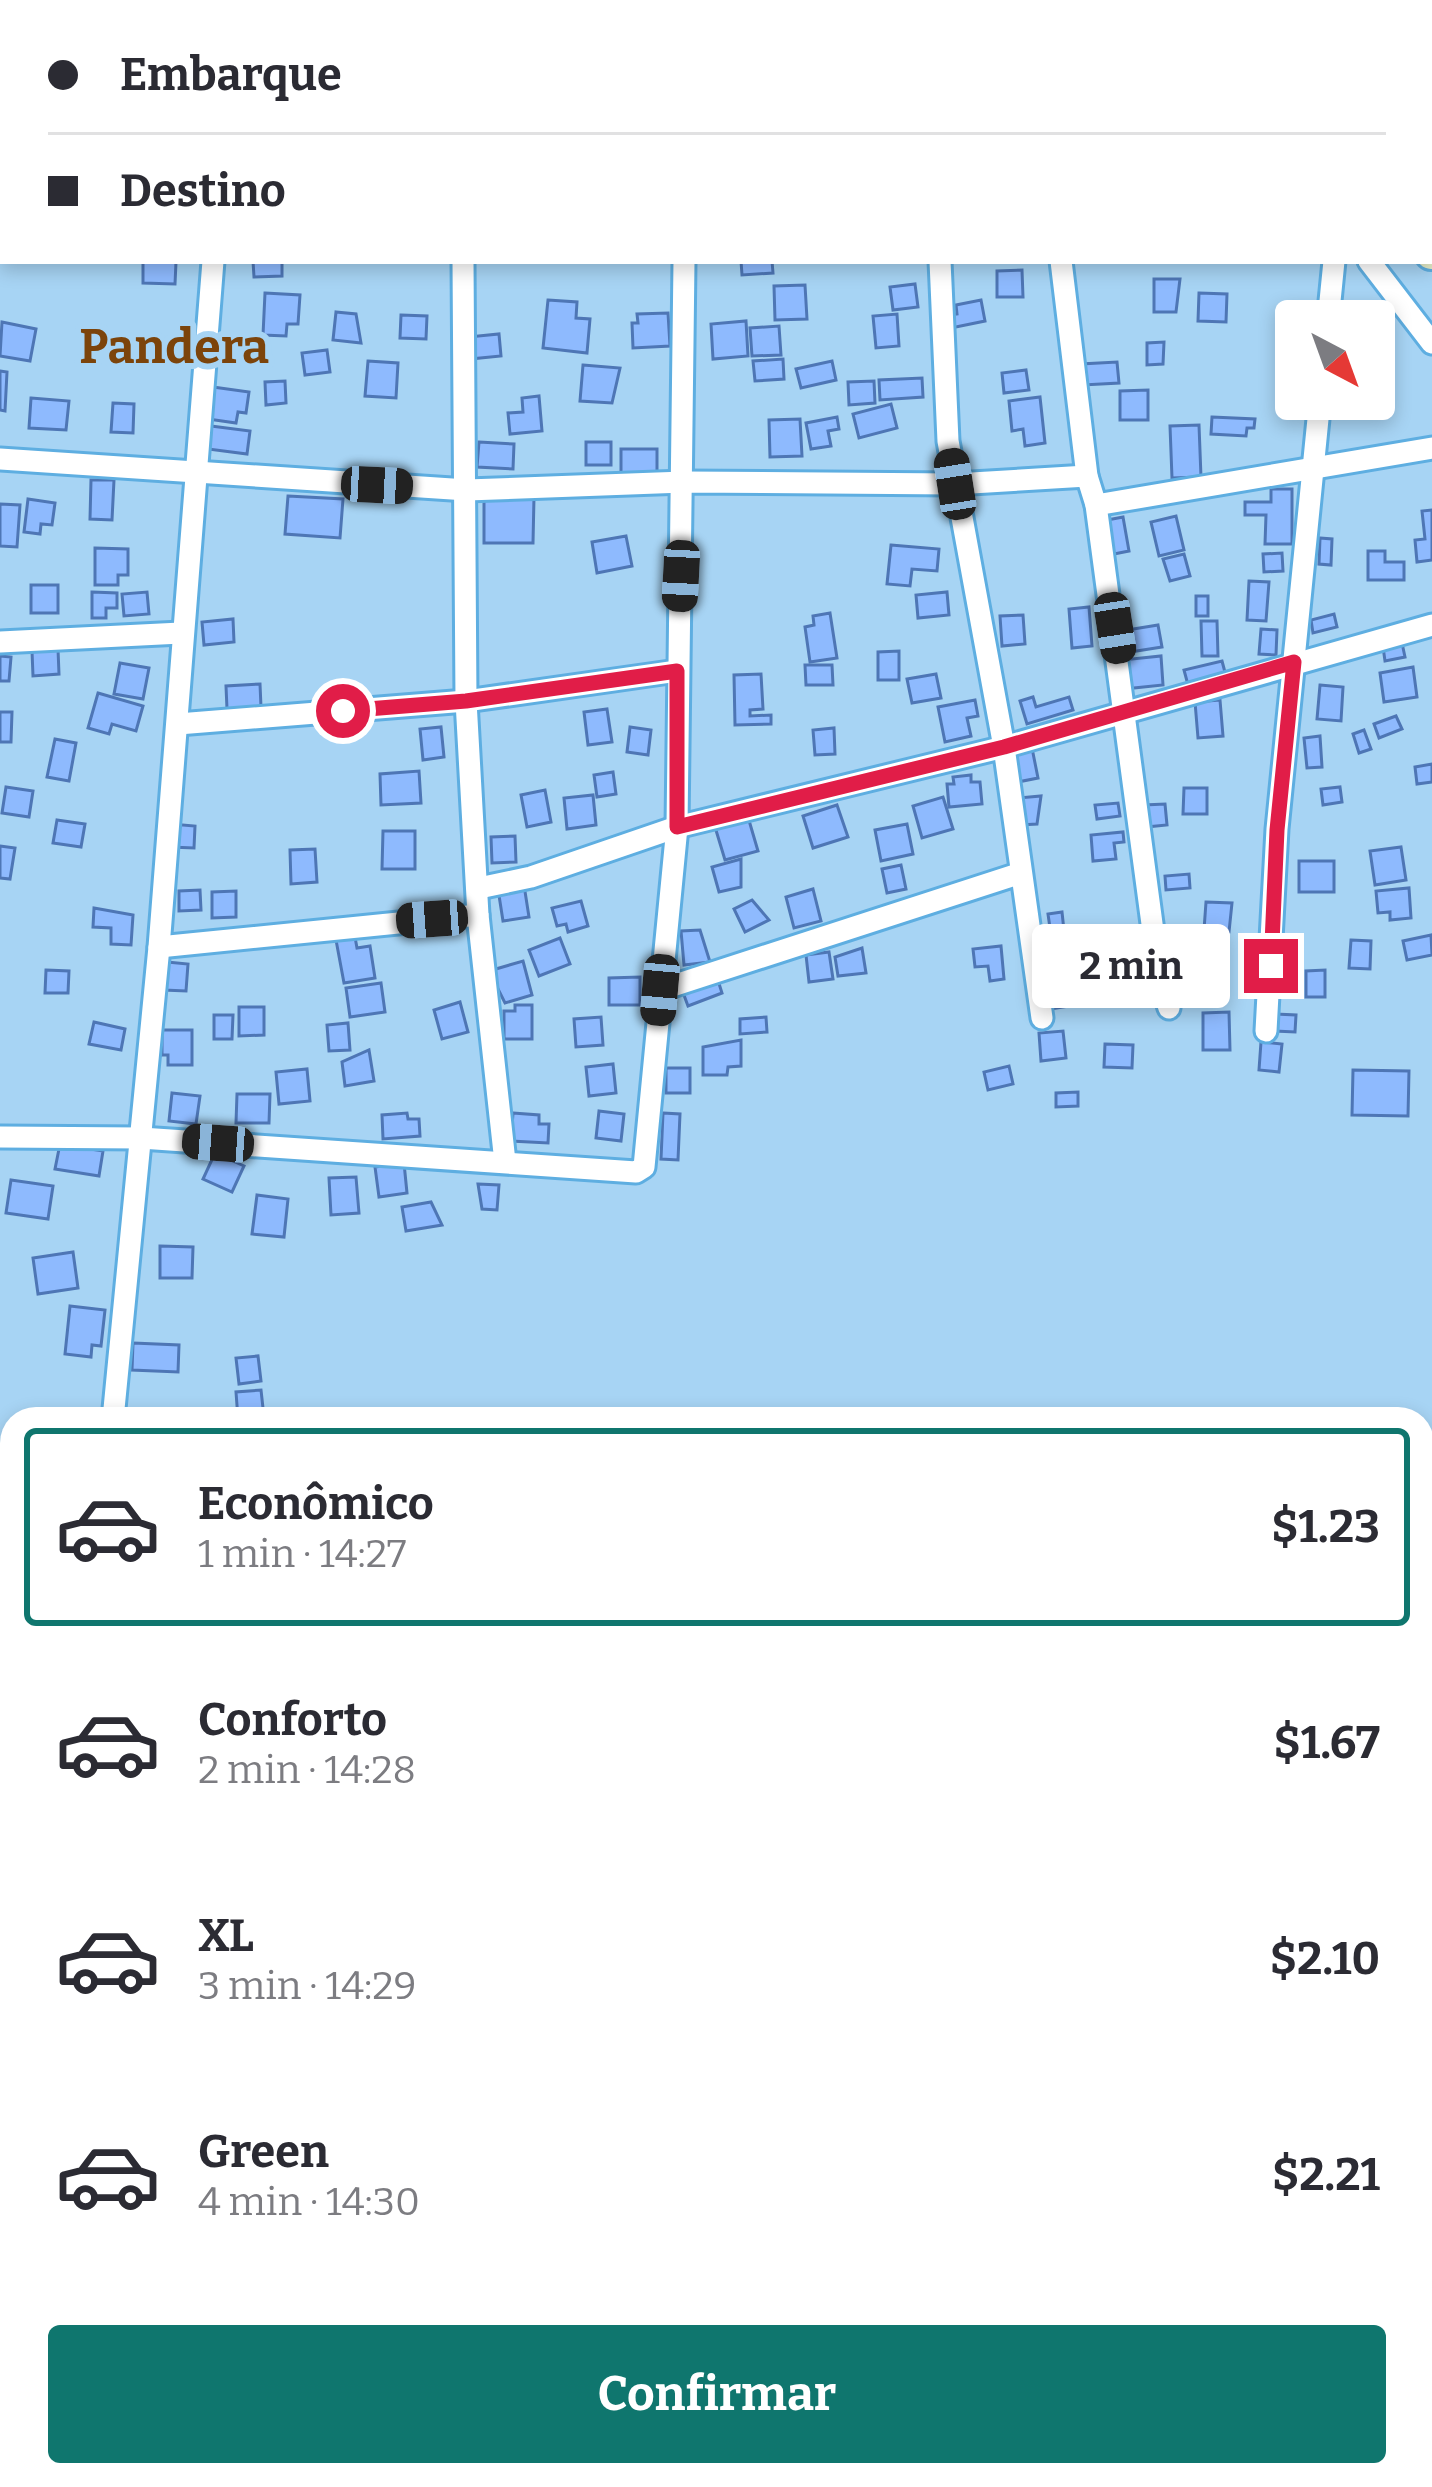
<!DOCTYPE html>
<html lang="pt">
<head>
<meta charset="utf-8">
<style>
  :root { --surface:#fff; --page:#f7f7f7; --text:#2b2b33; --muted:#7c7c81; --line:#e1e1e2; --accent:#0f766e }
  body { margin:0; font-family:Bitter,serif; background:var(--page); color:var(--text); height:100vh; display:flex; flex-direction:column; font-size:45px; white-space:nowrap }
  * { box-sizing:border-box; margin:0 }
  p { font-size:39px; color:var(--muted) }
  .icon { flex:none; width:66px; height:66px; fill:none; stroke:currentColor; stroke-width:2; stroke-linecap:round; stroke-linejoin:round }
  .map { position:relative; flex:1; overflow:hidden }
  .side { position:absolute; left:0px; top:1407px; width:1434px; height:1080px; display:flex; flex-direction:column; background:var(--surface); border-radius:36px 36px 0 0; box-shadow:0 6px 18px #0003 }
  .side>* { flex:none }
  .top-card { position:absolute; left:0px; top:0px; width:1434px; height:264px; box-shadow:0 6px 18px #0003; display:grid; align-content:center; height:264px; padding:0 48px; background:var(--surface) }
  .needle { width:78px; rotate:139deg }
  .fabs { position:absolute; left:1275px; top:300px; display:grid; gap:24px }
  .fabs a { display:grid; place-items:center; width:120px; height:120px; border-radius:12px; background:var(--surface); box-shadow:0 6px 18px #0003; font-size:60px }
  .end { position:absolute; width:54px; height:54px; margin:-27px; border:15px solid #e11d48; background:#fff; box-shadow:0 0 0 6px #fff }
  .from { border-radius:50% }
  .bubble { position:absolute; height:84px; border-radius:12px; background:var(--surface); box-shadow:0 6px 18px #0003; font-size:39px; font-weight:700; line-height:84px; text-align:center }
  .car { position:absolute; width:36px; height:72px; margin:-36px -18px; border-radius:15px; box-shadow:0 0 9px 3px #0007; background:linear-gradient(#222 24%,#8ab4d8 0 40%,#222 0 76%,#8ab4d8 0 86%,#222 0) }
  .top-card b { display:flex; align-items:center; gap:42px; height:114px; font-size:45px }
  .top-card b+b { border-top:3px solid var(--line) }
  .top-card i { width:30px; height:30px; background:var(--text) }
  ul { padding:21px 0 0; list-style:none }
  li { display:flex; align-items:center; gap:36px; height:198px; margin:0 24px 18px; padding:0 24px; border:6px solid transparent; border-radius:12px }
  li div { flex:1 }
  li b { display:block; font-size:45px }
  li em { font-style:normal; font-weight:700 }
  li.active { border-color:var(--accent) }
  li>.icon { width:108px; height:108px; stroke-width:1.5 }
  .primary-button { display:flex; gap:24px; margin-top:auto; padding:24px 48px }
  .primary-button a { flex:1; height:138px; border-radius:12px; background:var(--accent); color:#fff; font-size:48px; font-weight:700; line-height:138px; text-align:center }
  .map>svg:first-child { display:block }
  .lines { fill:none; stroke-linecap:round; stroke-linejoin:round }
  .river { stroke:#2d99d6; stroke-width:39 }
  .building { fill:#8ebafe; stroke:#4e76b5; stroke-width:3 }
  .street-casing { stroke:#5eaee1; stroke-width:27 }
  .secondary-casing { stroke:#5eaee1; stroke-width:36 }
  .street { stroke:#fff; stroke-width:21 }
  .secondary { stroke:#e5ecc8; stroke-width:30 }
  .route { stroke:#e11d48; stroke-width:15 }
  .labels { text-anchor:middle; stroke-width:12; stroke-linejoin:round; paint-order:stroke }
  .district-label { font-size:48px; font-weight:bold; fill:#7c440b; stroke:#a7d4f4 }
</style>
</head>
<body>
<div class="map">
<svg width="1432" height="2487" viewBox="0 0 1432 2487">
  <rect width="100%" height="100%" fill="#a7d4f4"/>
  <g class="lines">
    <g class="river">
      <path d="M1422 1485 1432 1478"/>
      <path d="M0 2077 12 2084"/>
    </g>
  </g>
  <g class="building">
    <path d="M253 261H282V276L254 277Z"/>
    <path d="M741 261H772L773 273 742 275Z"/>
    <path d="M143 262H176L175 284 143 283Z"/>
    <path d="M1022 270 1023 297H997V271Z"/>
    <path d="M1154 279H1180L1176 312H1154Z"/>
    <path d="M915 284 918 307 893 310 890 287Z"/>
    <path d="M805 285 807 319 775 320 774 286Z"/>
    <path d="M265 293 300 295 298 324H287L286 336 263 335Z"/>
    <path d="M1199 293 1227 294 1226 322 1198 321Z"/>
    <path d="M548 300 577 302 576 318 590 319 587 353 543 348Z"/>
    <path d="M981 300 985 321 951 328 949 315 957 314 956 305Z"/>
    <path d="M1279 311H1302V321H1296V347L1279 346Z"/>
    <path d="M336 312 356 314 361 343 333 340Z"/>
    <path d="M668 313 670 346 633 348 632 323H638L637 314Z"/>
    <path d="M897 314 899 346 876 348 873 316Z"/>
    <path d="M401 315 427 316 426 339 400 338Z"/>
    <path d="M746 321 748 356 713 359 711 324Z"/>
    <path d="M2 322 36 329 30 361 0 356Z"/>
    <path d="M779 326 781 355 752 356 750 328Z"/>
    <path d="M499 334 501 356 470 359 468 337Z"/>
    <path d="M1164 342 1163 364 1147 365V343Z"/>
    <path d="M327 350 330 372 305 375 302 353Z"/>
    <path d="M783 359 784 379 755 381 753 361Z"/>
    <path d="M368 361 398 363 396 398 365 396Z"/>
    <path d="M832 361 836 380 801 388 796 369Z"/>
    <path d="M1117 362 1119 383 1083 385 1081 364Z"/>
    <path d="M583 365 620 368 612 403 580 401Z"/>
    <path d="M1026 370 1029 390 1004 393 1002 373Z"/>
    <path d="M0 371 7 372 5 411 0 410Z"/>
    <path d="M922 378 923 397 880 400 879 380Z"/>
    <path d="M285 381 286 403 266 405 265 382Z"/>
    <path d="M874 381 875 403 849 405 848 382Z"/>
    <path d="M213 387 249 392 246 413 238 412 236 423 208 419Z"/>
    <path d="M1148 390V420H1120V391Z"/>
    <path d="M539 396 542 431 510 434 508 413 523 412 522 398Z"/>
    <path d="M1040 397 1045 443 1025 446 1023 429 1012 431 1009 401Z"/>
    <path d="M31 398 69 401 66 430 29 428Z"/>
    <path d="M113 403 134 404 133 433 111 432Z"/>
    <path d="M891 404 897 428 859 438 853 414Z"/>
    <path d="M837 417 839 429 828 431 831 446 811 449 806 423Z"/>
    <path d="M1212 417 1255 419 1254 428H1247L1246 436 1211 434Z"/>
    <path d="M800 419 802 456 770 457 769 420Z"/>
    <path d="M1199 425 1201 477 1172 478 1170 426Z"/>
    <path d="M211 426 250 431 247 454 208 449Z"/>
    <path d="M479 442 514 444 513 469 477 467Z"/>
    <rect x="586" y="442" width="25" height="23"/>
    <rect x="621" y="449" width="36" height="25"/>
    <path d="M91 480H114L112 520 90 519Z"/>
    <path d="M1271 489H1292V544H1265L1266 515H1245V502H1271Z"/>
    <path d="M288 496 343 499 340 538 285 534Z"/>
    <path d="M534 497 533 543H484V498Z"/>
    <path d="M28 499 55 503 52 525 41 524 40 534 24 532Z"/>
    <path d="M0 504 20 505 17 547 0 546Z"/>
    <path d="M1432 510V560L1417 562 1415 540 1425 539 1422 511Z"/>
    <path d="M1176 516 1184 550 1159 556 1151 522Z"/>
    <path d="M1123 517 1129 551 1109 555 1102 521Z"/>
    <path d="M626 536 632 566 597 573 592 542Z"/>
    <path d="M1320 538 1332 539 1331 565 1319 564Z"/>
    <path d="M891 545 939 549 937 571 912 569 910 586 887 584Z"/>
    <path d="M95 548 128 549V575H118V585H95Z"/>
    <path d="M1368 551H1385V562H1404V580H1368Z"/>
    <path d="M1282 553 1283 571 1264 572 1263 554Z"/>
    <path d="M1184 554 1190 576 1170 581 1163 559Z"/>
    <path d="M1249 581 1269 582 1266 621 1247 620Z"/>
    <rect x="31" y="585" width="27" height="28"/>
    <path d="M92 592 117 593V608H106V618H92Z"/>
    <path d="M147 592 149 614 124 616 122 594Z"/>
    <path d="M947 592 949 615 918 618 916 595Z"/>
    <rect x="1196" y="596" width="12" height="20"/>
    <path d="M1089 607 1092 646 1072 648 1069 609Z"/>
    <path d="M830 613 837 658 810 662 805 627 814 625 813 616Z"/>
    <path d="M1334 614 1337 627 1313 633 1311 620Z"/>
    <path d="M1023 615 1025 644 1002 646 1000 616Z"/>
    <path d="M233 619 234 642 204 645 202 622Z"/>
    <path d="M1201 621H1217L1218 656H1202Z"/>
    <path d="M1158 625 1162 647 1124 653 1121 631Z"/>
    <path d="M1261 629 1277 630 1276 655 1259 654Z"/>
    <path d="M1402 643 1405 657 1385 661 1383 647Z"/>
    <path d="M58 649 59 674 33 676 32 651Z"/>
    <path d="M899 651V680H878V652Z"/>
    <path d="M0 656 11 657 9 681H0Z"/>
    <path d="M1161 656 1163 685 1124 689 1122 660Z"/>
    <path d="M1222 661 1226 676 1188 685 1184 670Z"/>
    <path d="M120 663 149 668 143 699 114 694Z"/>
    <path d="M805 665H832L833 685H806Z"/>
    <path d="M1413 667 1417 697 1384 702 1380 673Z"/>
    <path d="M761 674 763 709 750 710V716L771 715V724L735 725 734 675Z"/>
    <path d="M936 674 941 698 912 703 907 679Z"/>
    <path d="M260 684 261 707 227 709 226 686Z"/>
    <path d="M1320 685 1343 687 1341 721 1317 719Z"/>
    <path d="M98 693 143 706 136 731 112 724 109 734 88 728Z"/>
    <path d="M1033 697 1036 707 1069 697 1073 710 1027 724 1020 701Z"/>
    <path d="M975 700 978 716 967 718 971 736 945 742 938 707Z"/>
    <path d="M1220 700 1223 736 1198 738 1195 702Z"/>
    <path d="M607 709 612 742 588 745 584 712Z"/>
    <path d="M0 712H12L11 742H0Z"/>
    <path d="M1396 716 1402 729 1379 738 1374 724Z"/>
    <path d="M441 727 444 757 423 760 420 729Z"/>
    <path d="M630 727 651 730 648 755 627 752Z"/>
    <path d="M834 728 835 754 815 755 813 730Z"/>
    <path d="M1364 730 1371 749 1359 753 1353 734Z"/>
    <path d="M1320 736 1322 767 1307 768 1304 738Z"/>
    <path d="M55 739 76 743 69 781 47 777Z"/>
    <path d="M1032 748 1038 778 1013 783 1008 753Z"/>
    <path d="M1432 764V782L1417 784 1415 767Z"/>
    <path d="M419 771 421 803 381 805 380 774Z"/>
    <path d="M613 772 616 794 597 797 594 775Z"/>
    <path d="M971 775V782H980L982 804 949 807 947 784H954L953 777Z"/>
    <path d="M6 787 33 791 29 817 2 813Z"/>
    <path d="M1340 787 1342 802 1323 805 1321 789Z"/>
    <path d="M1184 788H1207V814H1183Z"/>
    <path d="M545 790 551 822 527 827 521 795Z"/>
    <path d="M593 795 596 825 567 829 564 798Z"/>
    <path d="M1041 796 1037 824 1020 825 1018 798Z"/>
    <path d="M943 797 953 829 922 838 913 806Z"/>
    <path d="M1118 803 1120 816 1097 819 1095 805Z"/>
    <path d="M1165 804 1167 825 1146 827 1144 805Z"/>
    <path d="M837 805 848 837 813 848 803 816Z"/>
    <path d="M748 817 758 851 725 860 715 827Z"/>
    <path d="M57 820 85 824 81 847 53 843Z"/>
    <path d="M171 824 195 826 194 848 170 847Z"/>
    <path d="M907 824 913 854 881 861 875 830Z"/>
    <path d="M383 831H415V869H382Z"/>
    <path d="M1123 832 1124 842 1114 843 1116 859 1093 861 1091 835Z"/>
    <path d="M515 836 516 862 492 863 491 837Z"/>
    <path d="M0 846 15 848 10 879 0 878Z"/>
    <path d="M1401 847 1406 880 1375 885 1370 851Z"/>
    <path d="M315 849 317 882 291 884 290 850Z"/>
    <path d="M741 859V887L719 892 712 867Z"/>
    <rect x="1299" y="861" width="35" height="31"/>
    <path d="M901 865 906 889 887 893 882 869Z"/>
    <path d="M1189 874 1190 888 1166 890 1165 876Z"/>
    <path d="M524 885 529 917 503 921 498 889Z"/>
    <path d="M1409 888 1411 918 1390 920V912L1378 913 1376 891Z"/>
    <path d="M813 889 821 921 794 928 786 897Z"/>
    <path d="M200 890 201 910 179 911V891Z"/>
    <path d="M236 891V917L212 918V892Z"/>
    <path d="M752 900 769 920 745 932 734 909Z"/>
    <path d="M581 901 588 926 568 932 566 924 557 926 552 908Z"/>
    <path d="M1206 902 1232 903 1229 932 1204 930Z"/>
    <path d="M94 908 133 915 131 945 111 944V928L93 927Z"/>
    <path d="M1062 912 1065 940 1052 942 1048 914Z"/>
    <path d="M700 930 710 962 684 965 681 931Z"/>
    <path d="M1431 935 1432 955 1407 960 1403 941Z"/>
    <path d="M355 937 357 948 370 946 375 978 344 983 336 940Z"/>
    <path d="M560 938 570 964 539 976 529 950Z"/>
    <path d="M1119 940 1126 970 1108 974 1101 945Z"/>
    <path d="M1351 940 1371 941 1370 969 1349 968Z"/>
    <path d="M1001 946 1004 979 990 981 988 966 975 967 973 949Z"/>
    <path d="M862 948 866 973 838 976 835 957Z"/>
    <path d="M829 952 833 979 809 982 806 955Z"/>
    <path d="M523 961 532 995 505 1003 489 971Z"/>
    <path d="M167 962 188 964 186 991 164 990Z"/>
    <path d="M46 970 69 971 68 993H45Z"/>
    <path d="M1063 970 1069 1006 1044 1010 1038 974Z"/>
    <path d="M1325 970V997H1306V971Z"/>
    <path d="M716 974 722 993 688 1006 681 987Z"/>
    <path d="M640 977V1005H609V978Z"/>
    <path d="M381 983 385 1012 350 1017 346 988Z"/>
    <path d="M460 1002 468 1032 442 1039 434 1010Z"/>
    <path d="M515 1005H532V1039H504V1011H515Z"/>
    <path d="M239 1007H264V1035L239 1036Z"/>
    <path d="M1229 1012 1230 1050H1203V1013Z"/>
    <path d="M1275 1014 1296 1015 1295 1032 1275 1031Z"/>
    <path d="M214 1015H233L232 1039H214Z"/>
    <path d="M601 1017 603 1045 576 1047 574 1019Z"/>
    <path d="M766 1017 767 1032 740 1034V1019Z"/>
    <path d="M94 1022 125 1029 121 1050 89 1044Z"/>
    <path d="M348 1023 350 1050 329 1051 327 1025Z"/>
    <path d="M162 1030H192V1065H168V1055H162Z"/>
    <path d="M1063 1031 1066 1058 1041 1061 1039 1033Z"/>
    <path d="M741 1040V1066L728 1067 727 1075H703V1047Z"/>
    <path d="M1261 1042 1282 1044 1279 1072 1259 1070Z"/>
    <path d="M1105 1044 1133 1045 1132 1068 1104 1067Z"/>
    <path d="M369 1050 374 1081 345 1086 342 1062Z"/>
    <path d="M613 1064 616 1093 589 1096 586 1067Z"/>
    <path d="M1009 1066 1013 1084 988 1090 984 1072Z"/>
    <rect x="666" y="1068" width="24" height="25"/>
    <path d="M307 1069 310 1101 279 1104 276 1072Z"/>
    <path d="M1353 1070 1409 1071 1408 1116 1352 1115Z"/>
    <path d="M1078 1092V1106L1056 1107V1093Z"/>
    <path d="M172 1093 200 1096 196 1124 169 1121Z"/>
    <path d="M237 1094H270L269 1123H236Z"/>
    <path d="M599 1111 624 1114 621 1141 596 1138Z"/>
    <path d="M407 1113 408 1119H419L420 1136 383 1139 382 1115Z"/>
    <path d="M513 1113 539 1115V1124H549L548 1143 511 1141Z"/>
    <path d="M663 1113 680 1114 678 1160 661 1159Z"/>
    <path d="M60 1144 103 1151 99 1176 55 1169Z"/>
    <path d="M215 1153 244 1166 232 1192 203 1179Z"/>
    <path d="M404 1163 407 1193 379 1197 375 1167Z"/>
    <path d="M356 1177 359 1213 331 1215 329 1178Z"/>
    <path d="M11 1180 53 1186 48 1219 6 1213Z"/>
    <path d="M478 1184 499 1185 497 1210 482 1209Z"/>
    <path d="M257 1195 288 1199 284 1237 252 1234Z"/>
    <path d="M431 1202 442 1225 406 1231 402 1207Z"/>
    <path d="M160 1246 193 1247 192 1278H160Z"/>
    <path d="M73 1252 78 1288 38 1294 33 1258Z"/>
    <path d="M70 1306 105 1310 101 1346 92 1345 91 1357 65 1354Z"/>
    <path d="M133 1343 179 1345 178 1372 132 1370Z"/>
    <path d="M258 1356 261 1381 239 1384 236 1358Z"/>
    <path d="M261 1390 264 1417 238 1419 236 1392Z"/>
    <path d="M378 2475 382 2487H340L377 2475Z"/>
  </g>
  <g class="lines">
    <g class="street-casing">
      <g id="street">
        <path d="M459 0V3"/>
        <path d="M712 0V3"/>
        <path d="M234 3 235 0"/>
        <path d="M602 3V0"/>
        <path d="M1125 3V0"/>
        <path d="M1362 3 1363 0"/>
        <path d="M463 261 466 701 478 915 505 1162"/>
        <path d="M940 261 948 441 1004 747 1042 1018"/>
        <path d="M1061 261 1087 476 1096 505 1159 976 1169 1008"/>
        <path d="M1369 261 1432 343"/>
        <path d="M1328 321 1334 261"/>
        <path d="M0 459 467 490 684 482 955 484 1087 476"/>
        <path d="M1096 505 1432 448"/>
        <path d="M0 642 181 633"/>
        <path d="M178 724 466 701 677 671"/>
        <path d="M479 888 531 877 677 827 1004 747 1432 625"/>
        <path d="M159 947 478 915"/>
        <path d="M660 990 1018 874"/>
        <path d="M1266 1031 1277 829 1320 399"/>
        <path d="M0 1137 141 1138 636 1172 644 1167 677 827 684 261"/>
        <path d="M113 1419 159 947 213 261"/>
        <path d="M170 2475V2487"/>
        <path d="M886 2475 909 2487"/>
        <path d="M289 2487 324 2475"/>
      </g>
    </g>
    <g class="secondary-casing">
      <g id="secondary">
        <path d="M912 3V0"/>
        <path d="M0 154H3"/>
        <path d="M1431 254H1432"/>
      </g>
    </g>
    <use href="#street" class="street"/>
    <use href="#secondary" class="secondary"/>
  </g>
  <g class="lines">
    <path class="route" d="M343 711 466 701 677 671V827L1004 747 1294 662 1277 830 1271 966"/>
  </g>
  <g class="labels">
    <g class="district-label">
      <text x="174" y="363">Pandera</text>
    </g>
  </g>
</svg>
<div class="fabs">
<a><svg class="needle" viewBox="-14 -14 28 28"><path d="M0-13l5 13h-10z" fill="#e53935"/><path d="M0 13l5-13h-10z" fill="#7c7c81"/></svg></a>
</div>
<i class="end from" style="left:343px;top:711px"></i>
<i class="end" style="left:1271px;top:966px"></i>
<div class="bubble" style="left:1032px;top:924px;width:198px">2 min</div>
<i class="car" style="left:955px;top:484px;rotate:351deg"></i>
<i class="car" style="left:377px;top:485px;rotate:93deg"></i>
<i class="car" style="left:681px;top:576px;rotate:183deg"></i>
<i class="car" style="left:1115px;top:628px;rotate:171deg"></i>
<i class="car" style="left:432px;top:919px;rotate:266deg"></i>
<i class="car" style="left:660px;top:990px;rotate:185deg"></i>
<i class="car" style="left:218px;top:1143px;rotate:274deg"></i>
<div class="top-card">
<b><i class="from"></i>Embarque</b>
<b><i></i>Destino</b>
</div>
<section class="side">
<ul>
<li class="active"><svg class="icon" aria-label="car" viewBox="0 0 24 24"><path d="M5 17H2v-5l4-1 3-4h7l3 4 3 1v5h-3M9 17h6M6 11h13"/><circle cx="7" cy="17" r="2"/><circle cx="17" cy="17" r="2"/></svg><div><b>Econômico</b><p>1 min · 14:27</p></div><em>$1.23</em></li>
<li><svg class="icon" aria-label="car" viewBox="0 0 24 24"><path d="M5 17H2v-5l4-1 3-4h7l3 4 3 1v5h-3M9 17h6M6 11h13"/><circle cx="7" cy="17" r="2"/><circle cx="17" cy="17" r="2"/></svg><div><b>Conforto</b><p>2 min · 14:28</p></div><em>$1.67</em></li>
<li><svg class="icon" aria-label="car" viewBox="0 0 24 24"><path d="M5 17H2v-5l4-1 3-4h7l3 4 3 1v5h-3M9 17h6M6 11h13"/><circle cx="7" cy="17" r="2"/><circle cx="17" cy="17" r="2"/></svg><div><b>XL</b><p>3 min · 14:29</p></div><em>$2.10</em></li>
<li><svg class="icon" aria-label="car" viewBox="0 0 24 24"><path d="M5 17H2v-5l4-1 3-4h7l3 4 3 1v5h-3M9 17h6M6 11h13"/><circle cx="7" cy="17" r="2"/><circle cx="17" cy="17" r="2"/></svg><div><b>Green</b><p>4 min · 14:30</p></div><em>$2.21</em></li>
</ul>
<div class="primary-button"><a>Confirmar</a></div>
</section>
</div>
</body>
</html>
